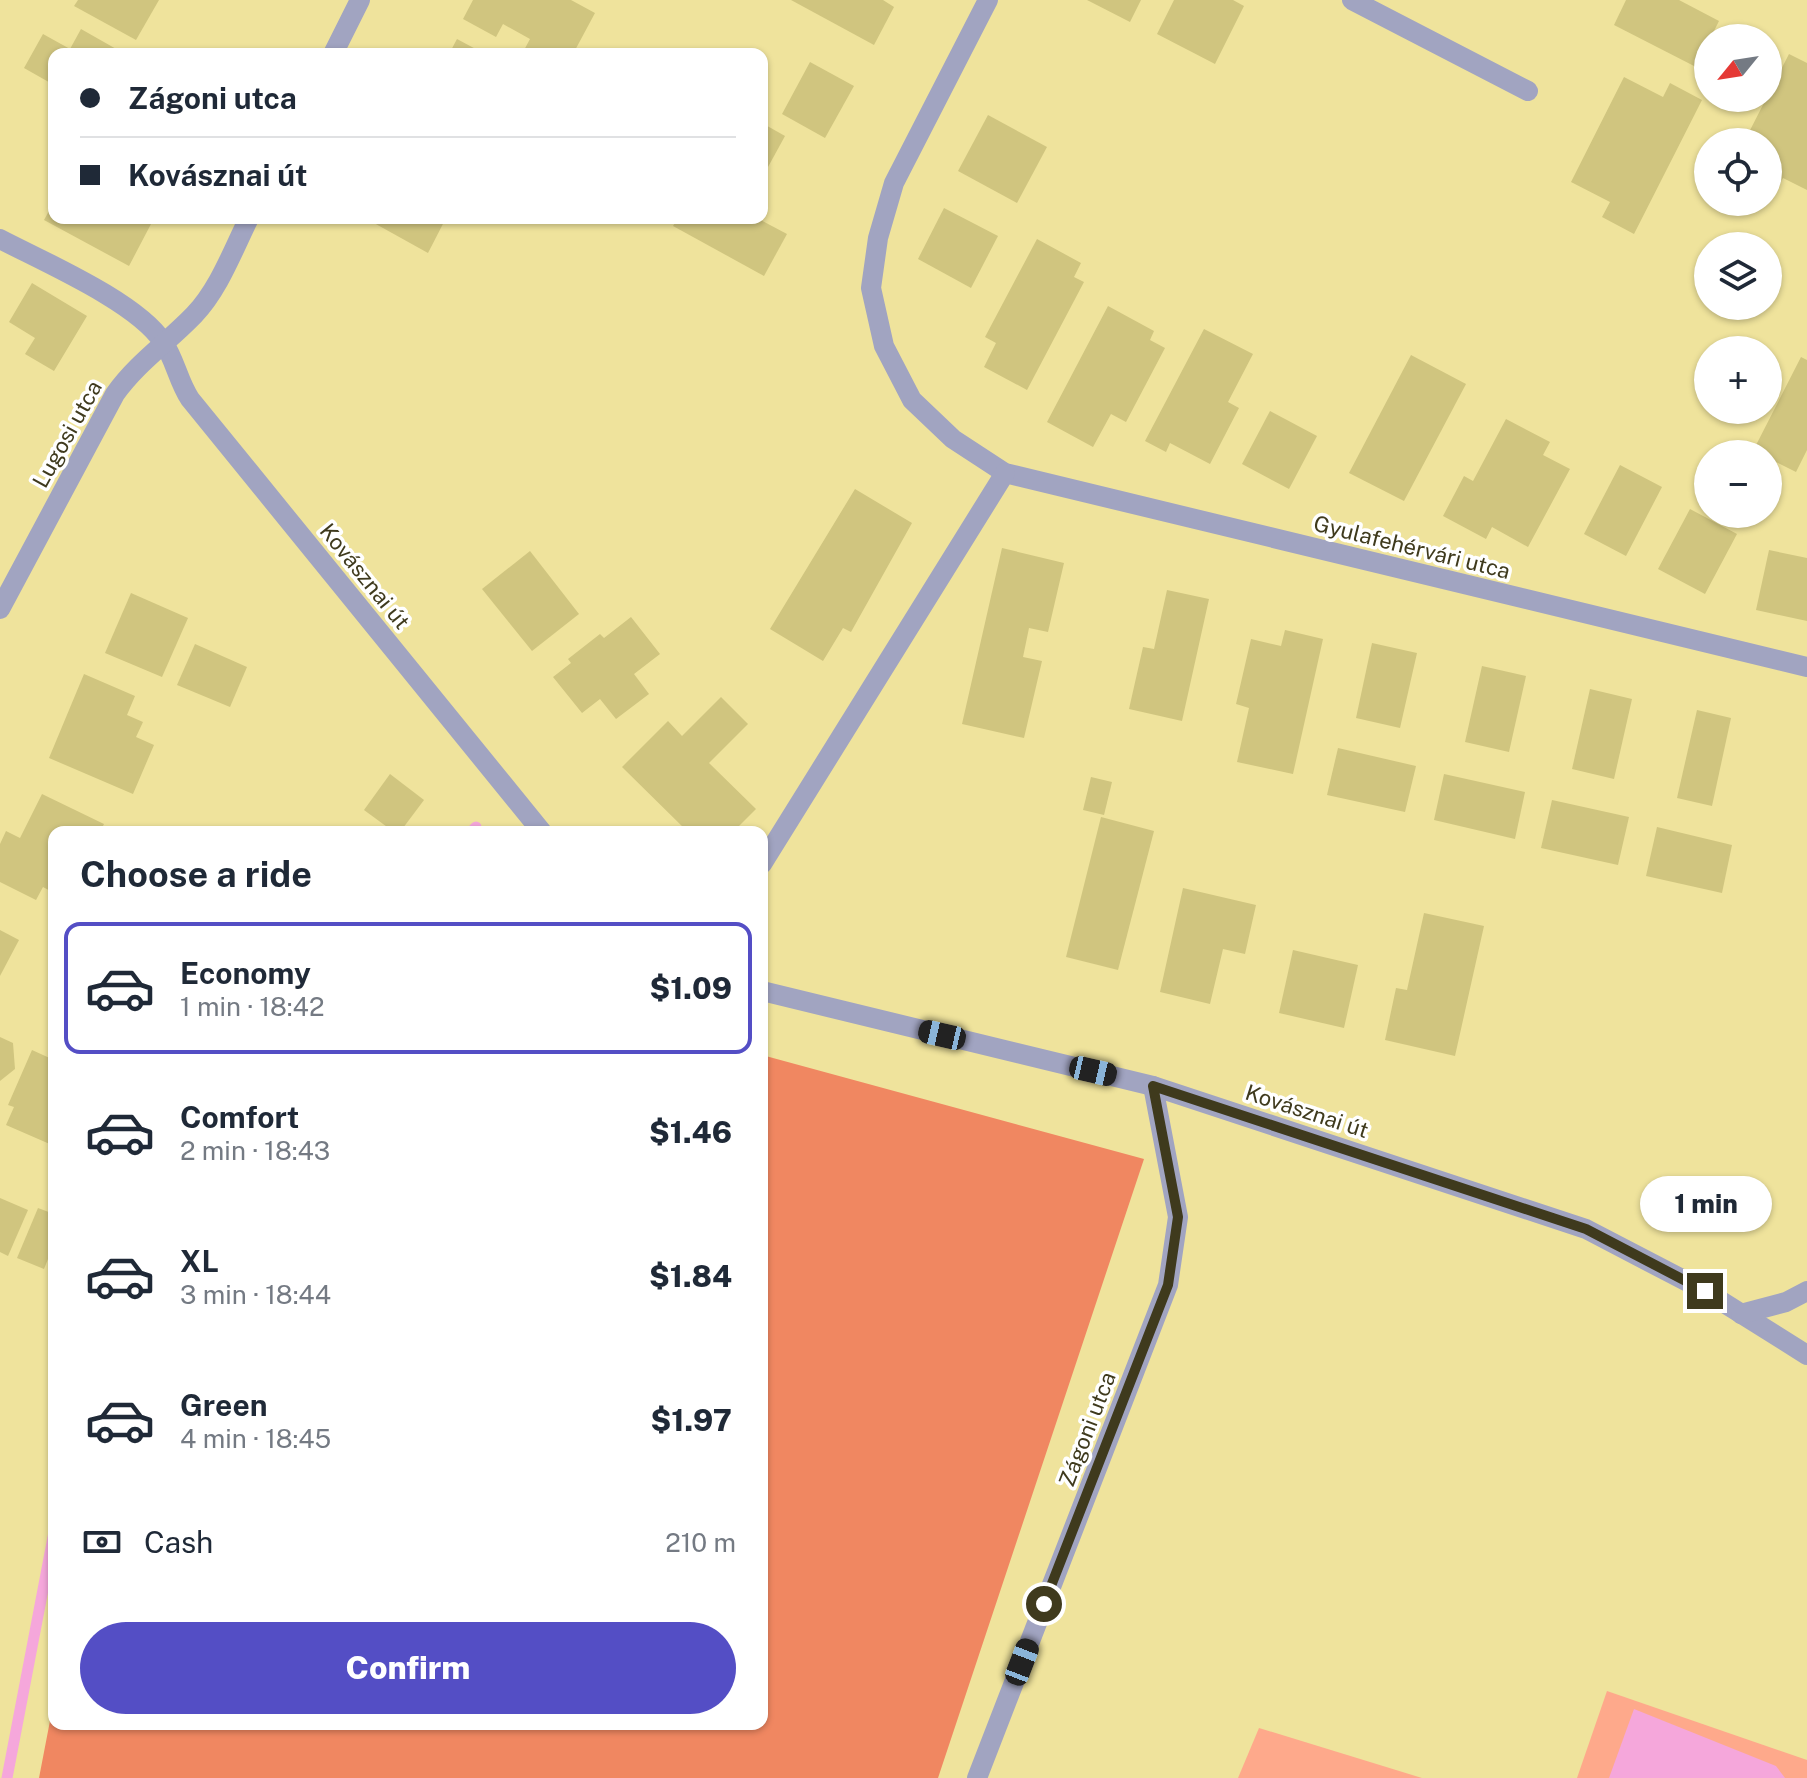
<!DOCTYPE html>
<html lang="en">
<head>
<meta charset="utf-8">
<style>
  :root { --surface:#fff; --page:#f2f2f3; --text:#1f2937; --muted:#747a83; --line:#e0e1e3; --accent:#544ec5 }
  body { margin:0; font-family:"Public Sans",sans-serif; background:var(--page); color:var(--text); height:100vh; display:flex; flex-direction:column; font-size:30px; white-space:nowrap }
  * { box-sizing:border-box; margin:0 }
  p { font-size:26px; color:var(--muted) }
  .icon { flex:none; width:44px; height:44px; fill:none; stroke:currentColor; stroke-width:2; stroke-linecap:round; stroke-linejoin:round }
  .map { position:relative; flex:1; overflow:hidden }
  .drawer { position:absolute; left:48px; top:826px; width:720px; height:904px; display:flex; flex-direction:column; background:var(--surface); border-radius:16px; box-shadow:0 2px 6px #0004 }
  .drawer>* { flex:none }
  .banner { position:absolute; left:48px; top:48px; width:720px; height:176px; border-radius:16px; box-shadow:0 2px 6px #0004; display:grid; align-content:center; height:176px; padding:0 32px; background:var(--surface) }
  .needle { width:52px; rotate:240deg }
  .controls { position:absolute; left:1694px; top:24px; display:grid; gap:16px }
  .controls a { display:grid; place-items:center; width:88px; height:88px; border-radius:50%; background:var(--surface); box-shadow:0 2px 6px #0004; font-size:40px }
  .end { position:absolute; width:36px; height:36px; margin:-18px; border:10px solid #3f3a1d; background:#fff; box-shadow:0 0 0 4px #fff }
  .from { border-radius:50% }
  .bubble { position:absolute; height:56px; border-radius:28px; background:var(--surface); box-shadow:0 2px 6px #0004; font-size:26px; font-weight:800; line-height:56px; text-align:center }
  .car { position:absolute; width:24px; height:48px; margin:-24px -12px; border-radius:10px; box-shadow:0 0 6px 2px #0007; background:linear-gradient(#222 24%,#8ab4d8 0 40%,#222 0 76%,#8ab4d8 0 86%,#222 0) }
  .banner b { display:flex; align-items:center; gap:28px; height:76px; font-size:30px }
  .banner b+b { border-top:2px solid var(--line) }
  .banner i { width:20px; height:20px; background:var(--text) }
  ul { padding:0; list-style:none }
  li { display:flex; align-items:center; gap:24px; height:132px; margin:0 16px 12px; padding:0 16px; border:4px solid transparent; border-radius:16px }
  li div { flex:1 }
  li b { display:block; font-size:30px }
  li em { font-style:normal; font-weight:800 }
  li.active { border-color:var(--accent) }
  li>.icon { width:72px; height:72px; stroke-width:1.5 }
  h2 { padding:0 32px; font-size:36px; line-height:96px }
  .pay { display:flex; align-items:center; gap:20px; height:88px; padding:0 32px; font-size:30px }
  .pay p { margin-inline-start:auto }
  .button { display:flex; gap:16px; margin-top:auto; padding:16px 32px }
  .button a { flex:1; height:92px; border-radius:48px; background:var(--accent); color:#fff; font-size:32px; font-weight:800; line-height:92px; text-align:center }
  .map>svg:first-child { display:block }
  .green { fill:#fea98b }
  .forest { fill:#f08761 }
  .water { fill:#f5a7db }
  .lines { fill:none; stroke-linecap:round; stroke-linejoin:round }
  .stream { stroke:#f5a7db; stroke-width:11 }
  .building { fill:#d0c57f }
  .street { stroke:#a1a4c1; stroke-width:20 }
  .route { stroke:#3f3a1d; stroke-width:10 }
  .labels { text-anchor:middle; stroke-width:7; stroke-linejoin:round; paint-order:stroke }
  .street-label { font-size:22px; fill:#3f3a1d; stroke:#fff }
</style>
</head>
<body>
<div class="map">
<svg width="1807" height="1778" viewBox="0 0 1807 1778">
  <rect width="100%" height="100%" fill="#efe39c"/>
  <g class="green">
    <path d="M1607 1691 1807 1760V1778H1577Z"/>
    <path d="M1259 1728 1422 1778H1238Z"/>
  </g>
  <path class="forest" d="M762 1055 1144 1159 938 1778H39L54 1700V1724H762Z"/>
  <path class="water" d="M1634 1709 1776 1766 1785 1778H1609Z"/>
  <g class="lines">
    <g class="stream">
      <path d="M471 832 476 827"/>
      <path d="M7 1778 54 1532"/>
    </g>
  </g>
  <g class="building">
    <path d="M78 0H159L136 40 74 6Z"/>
    <path d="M473 0H571L595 13 573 54H527L523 52 530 39 503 24 496 37 463 19Z"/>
    <path d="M791 0H883L894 7 874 45Z"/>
    <path d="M1087 0H1141L1130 22Z"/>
    <path d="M1174 0H1233L1244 6 1215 64 1157 34Z"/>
    <path d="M1626 0H1679L1719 21 1696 67 1614 25Z"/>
    <path d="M81 29 125 54H54V85L24 68 43 34 70 49Z"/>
    <path d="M457 39 485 54H449Z"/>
    <path d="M1789 54 1807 63V190L1783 178 1771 200 1768 198V142H1744Z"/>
    <path d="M810 62 854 86 825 138 782 114Z"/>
    <path d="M1624 77 1663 97 1670 83 1702 100 1634 234 1602 217 1610 202 1571 182Z"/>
    <path d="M988 115 1047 147 1017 203 958 171Z"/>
    <path d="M762 123 785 136 762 178Z"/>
    <path d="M54 202V218H141L151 224 129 266 44 220Z"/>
    <path d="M944 208 998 236 971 288 918 259Z"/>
    <path d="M365 218H446L428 253Z"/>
    <path d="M678 218H757L787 234 764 276 673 226Z"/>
    <path d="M1037 239 1081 263 1074 277 1084 282 1027 390 984 367 996 343 985 337Z"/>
    <path d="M32 283 87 316 54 371 25 354 35 338 9 322Z"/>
    <path d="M1108 306 1154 331 1150 340 1165 348 1126 422 1111 414 1093 447 1047 422Z"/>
    <path d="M1204 329 1253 354 1228 402 1239 408 1210 464 1170 443 1166 452 1145 441Z"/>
    <path d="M1411 355 1466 384 1404 501 1349 473Z"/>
    <path d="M1801 357 1807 360V450L1796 472 1768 458V454L1753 451Z"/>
    <path d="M1270 411 1317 436 1289 489 1242 464Z"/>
    <path d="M1506 419 1550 442 1543 455 1570 469 1528 547 1492 527 1486 539 1443 516 1464 476 1473 481Z"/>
    <path d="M1620 465 1662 487 1626 556 1584 534Z"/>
    <path d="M855 489 912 523 851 632 843 628 823 661 770 629Z"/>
    <path d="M1690 509 1737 534 1705 594 1658 569Z"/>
    <path d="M1002 548 1064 563 1048 632 1029 628 1023 657 1042 661 1024 738 962 724Z"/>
    <path d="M1769 550 1807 558V621L1756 610Z"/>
    <path d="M530 551 579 614 532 651 482 589Z"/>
    <path d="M1167 590 1209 599 1182 721 1129 709 1143 647 1154 649Z"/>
    <path d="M131 593 188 618 162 677 105 653Z"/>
    <path d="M631 617 660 654 634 674 649 694 616 719 600 699 582 713 553 677 571 663 568 659 600 634 604 638Z"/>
    <path d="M1285 630 1323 639 1293 774 1237 762 1249 708 1236 704 1251 639 1281 646Z"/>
    <path d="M1372 643 1417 653 1400 728 1356 718Z"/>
    <path d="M195 644 247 667 230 707 177 685Z"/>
    <path d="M1482 666 1526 676 1509 752 1465 742Z"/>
    <path d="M84 674 135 696 127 715 143 722 136 737 154 745 133 794 49 758Z"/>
    <path d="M1590 689 1632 699 1614 779 1572 769Z"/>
    <path d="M721 697 748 724 709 763 756 809 733 832H688L622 767 668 721 682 736Z"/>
    <path d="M1697 710 1731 718 1712 806 1677 798Z"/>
    <path d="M1338 748 1416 766 1405 812 1327 795Z"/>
    <path d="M390 774 424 800 400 832H394L364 810Z"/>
    <path d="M1444 774 1525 792 1515 839 1434 820Z"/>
    <path d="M1091 777 1112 782 1104 815 1083 810Z"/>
    <path d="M42 794 104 824 100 832H54V893L43 887 36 900 0 882V844L6 831 20 838Z"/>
    <path d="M1552 800 1629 817 1618 865 1541 848Z"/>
    <path d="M1101 817 1154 831 1118 970 1066 957Z"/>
    <path d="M1657 827 1732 845 1722 893 1646 876Z"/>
    <path d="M1183 888 1256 905 1245 954 1223 949 1210 1004 1160 992Z"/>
    <path d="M1424 913 1484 926 1455 1056 1385 1040 1396 988 1407 990Z"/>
    <path d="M0 930 19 940 0 976Z"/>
    <path d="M1293 950 1358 965 1344 1028 1279 1013Z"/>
    <path d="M0 1037 13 1043 15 1069 0 1081Z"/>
    <path d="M32 1050 54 1060 52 1145 6 1125 14 1107 8 1105Z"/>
    <path d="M0 1198 28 1210 8 1256 0 1252Z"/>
    <path d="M38 1208 54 1214V1244L44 1269 17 1258Z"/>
  </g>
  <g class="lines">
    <g class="street">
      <path d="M988 0 894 183 878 238 871 288 884 346 912 400 953 439 1005 473 1807 667"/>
      <path d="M1352 0 1528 91"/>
      <path d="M333 54 360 0"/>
      <path d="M0 239C44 262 137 302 163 342 175 359 178 381 190 399L542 832"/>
      <path d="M0 609 115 394C137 363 167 343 194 315 219 289 233 250 249 218"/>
      <path d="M762 864 1005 473"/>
      <path d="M762 991 1153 1086 1586 1229 1705 1291 1807 1355"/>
      <path d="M1741 1314 1786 1302 1807 1291"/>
      <path d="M977 1778 1168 1285 1178 1217 1153 1086"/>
    </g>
  </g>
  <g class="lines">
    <path class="route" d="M1044 1604 1168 1285 1178 1217 1153 1086 1586 1229 1705 1291"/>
  </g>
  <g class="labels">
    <g class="street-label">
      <text transform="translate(67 434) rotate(-61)" y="8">Lugosi utca</text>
      <text transform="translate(1412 547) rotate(14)" y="8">Gyulafehérvári utca</text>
      <text transform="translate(365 576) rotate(51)" y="8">Kovásznai út</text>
      <text transform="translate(1307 1111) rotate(18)" y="8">Kovásznai út</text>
      <text transform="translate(1087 1429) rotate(-69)" y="8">Zágoni utca</text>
    </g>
  </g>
</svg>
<div class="controls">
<a><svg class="needle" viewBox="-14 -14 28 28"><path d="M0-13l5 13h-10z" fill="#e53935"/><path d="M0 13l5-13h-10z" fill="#747a83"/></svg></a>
<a><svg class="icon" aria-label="locate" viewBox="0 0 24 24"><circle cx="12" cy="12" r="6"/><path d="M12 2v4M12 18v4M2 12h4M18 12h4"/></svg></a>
<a><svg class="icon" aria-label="layers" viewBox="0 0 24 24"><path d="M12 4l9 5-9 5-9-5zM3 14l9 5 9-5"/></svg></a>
<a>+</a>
<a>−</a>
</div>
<i class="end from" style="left:1044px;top:1604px"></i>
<i class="end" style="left:1705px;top:1291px"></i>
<div class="bubble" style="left:1640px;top:1176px;width:132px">1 min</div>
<i class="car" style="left:942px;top:1035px;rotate:283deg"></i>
<i class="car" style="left:1093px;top:1071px;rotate:103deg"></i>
<i class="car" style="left:1022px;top:1662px;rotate:21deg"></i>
<div class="banner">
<b><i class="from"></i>Zágoni utca</b>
<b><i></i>Kovásznai út</b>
</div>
<section class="drawer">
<h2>Choose a ride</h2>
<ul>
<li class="active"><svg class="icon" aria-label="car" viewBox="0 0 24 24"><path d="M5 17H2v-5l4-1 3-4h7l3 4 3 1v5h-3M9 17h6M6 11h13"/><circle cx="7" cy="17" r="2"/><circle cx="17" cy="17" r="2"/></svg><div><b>Economy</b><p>1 min · 18:42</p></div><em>$1.09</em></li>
<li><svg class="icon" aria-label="car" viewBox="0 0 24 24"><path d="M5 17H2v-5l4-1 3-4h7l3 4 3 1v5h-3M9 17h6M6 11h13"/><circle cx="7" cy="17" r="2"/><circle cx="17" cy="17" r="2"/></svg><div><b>Comfort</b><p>2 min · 18:43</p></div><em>$1.46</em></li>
<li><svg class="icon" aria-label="car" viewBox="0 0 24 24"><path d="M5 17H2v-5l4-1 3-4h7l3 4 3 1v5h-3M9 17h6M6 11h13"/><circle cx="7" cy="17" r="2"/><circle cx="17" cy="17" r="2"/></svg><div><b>XL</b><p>3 min · 18:44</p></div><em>$1.84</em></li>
<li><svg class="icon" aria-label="car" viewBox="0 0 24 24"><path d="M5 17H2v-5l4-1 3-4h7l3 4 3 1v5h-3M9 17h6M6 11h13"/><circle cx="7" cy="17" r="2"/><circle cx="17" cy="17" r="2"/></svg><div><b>Green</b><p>4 min · 18:45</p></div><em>$1.97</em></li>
</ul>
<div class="pay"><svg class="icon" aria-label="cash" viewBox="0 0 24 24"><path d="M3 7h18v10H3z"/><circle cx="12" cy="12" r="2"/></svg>Cash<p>210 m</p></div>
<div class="button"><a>Confirm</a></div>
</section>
</div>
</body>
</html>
